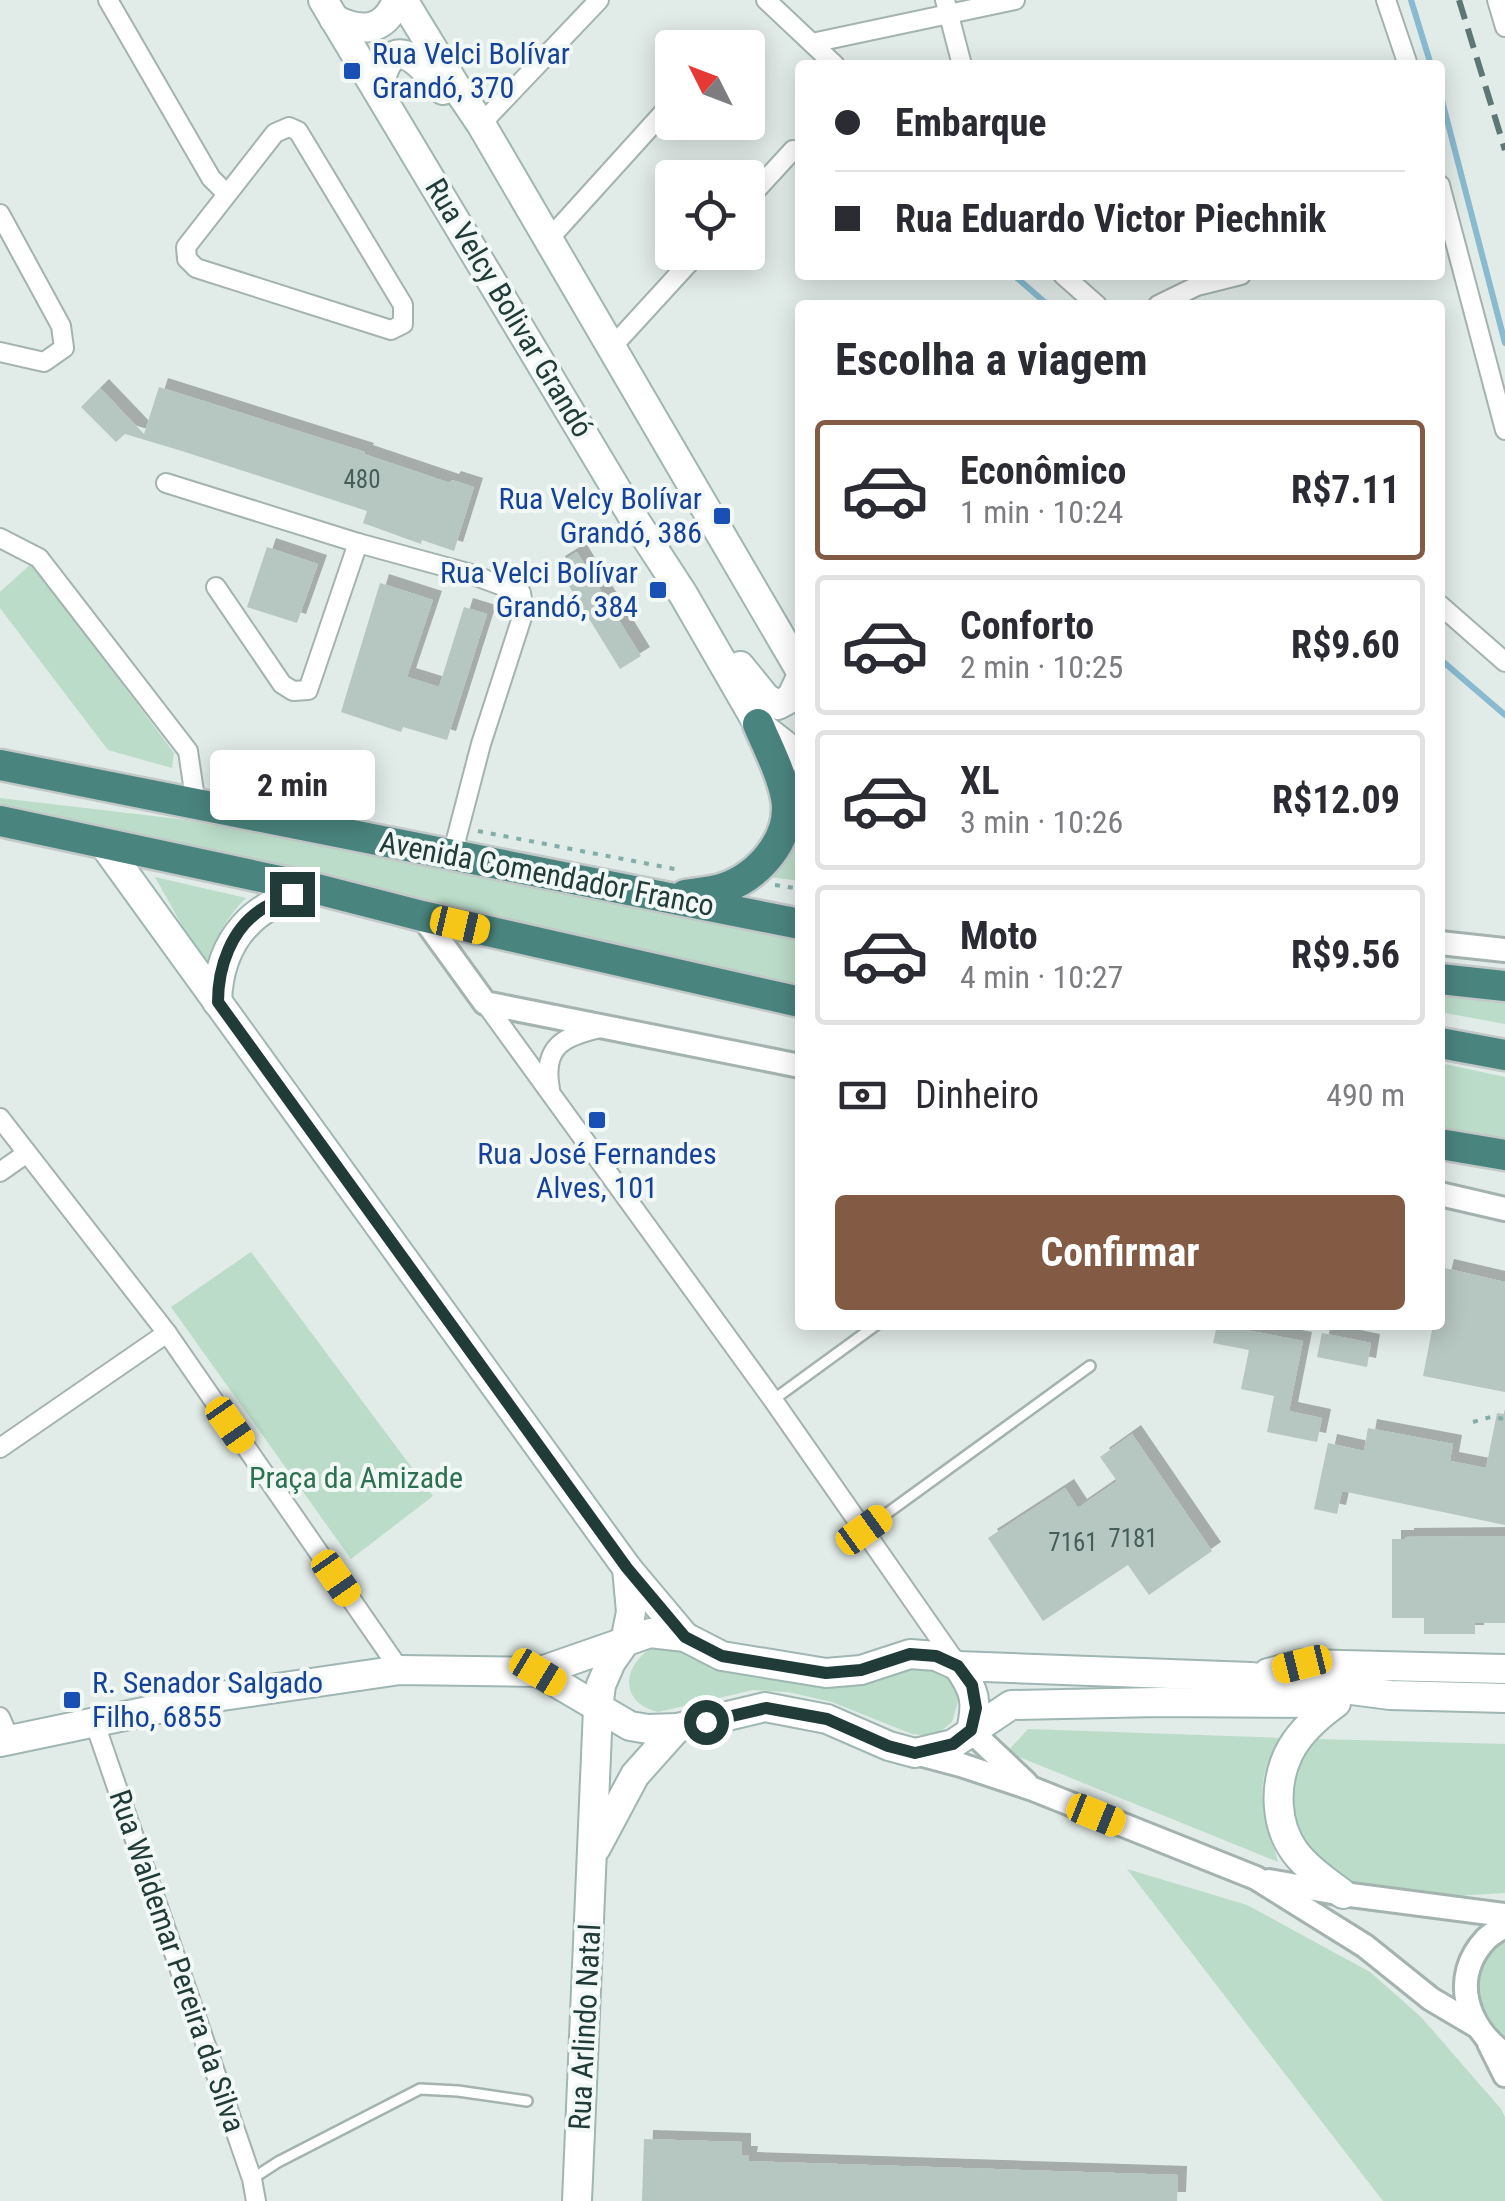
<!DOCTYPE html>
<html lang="pt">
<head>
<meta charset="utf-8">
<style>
  :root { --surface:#fff; --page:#f2f2f3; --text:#2b2b33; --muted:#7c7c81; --line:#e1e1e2; --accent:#835b45 }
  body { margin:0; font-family:"Roboto Condensed",sans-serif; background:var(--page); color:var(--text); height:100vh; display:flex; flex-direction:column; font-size:38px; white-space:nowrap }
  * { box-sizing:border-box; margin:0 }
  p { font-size:32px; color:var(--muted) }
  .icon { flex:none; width:55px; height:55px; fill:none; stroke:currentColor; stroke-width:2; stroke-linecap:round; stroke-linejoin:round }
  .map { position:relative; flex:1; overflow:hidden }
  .side { position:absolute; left:795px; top:300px; width:650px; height:1030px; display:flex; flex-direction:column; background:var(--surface); border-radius:10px; box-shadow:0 5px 25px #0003 }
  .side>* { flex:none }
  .hud { position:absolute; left:795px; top:60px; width:650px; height:220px; border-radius:10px; box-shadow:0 5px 25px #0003; display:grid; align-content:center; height:220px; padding:0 40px; background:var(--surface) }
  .needle { width:65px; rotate:312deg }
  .controls { position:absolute; left:655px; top:30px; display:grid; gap:20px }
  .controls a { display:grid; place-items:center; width:110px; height:110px; border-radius:10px; background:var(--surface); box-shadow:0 5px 25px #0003; font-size:50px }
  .end { position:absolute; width:45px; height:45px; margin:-22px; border:12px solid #213b38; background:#fff; box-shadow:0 0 0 5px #fff }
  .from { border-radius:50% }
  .bubble { position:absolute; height:70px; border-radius:10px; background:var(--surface); box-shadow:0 5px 25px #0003; font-size:32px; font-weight:700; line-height:70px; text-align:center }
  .car { position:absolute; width:30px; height:60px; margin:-30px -15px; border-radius:12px; box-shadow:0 0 8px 2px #0007; background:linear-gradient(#f5c518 24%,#345 0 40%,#f5c518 0 76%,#345 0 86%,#f5c518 0) }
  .hud b { display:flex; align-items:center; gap:35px; height:95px; font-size:38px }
  .hud b+b { border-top:2px solid var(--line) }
  .hud i { width:25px; height:25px; background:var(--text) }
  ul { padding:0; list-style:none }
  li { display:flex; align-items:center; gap:30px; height:140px; margin:0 20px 15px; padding:0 20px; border:5px solid var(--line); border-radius:10px }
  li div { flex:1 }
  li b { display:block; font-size:38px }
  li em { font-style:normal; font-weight:700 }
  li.current { border-color:var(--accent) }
  li>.icon { width:90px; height:90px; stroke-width:1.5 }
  h2 { padding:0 40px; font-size:45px; line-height:120px }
  .pay { display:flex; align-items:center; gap:25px; height:110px; padding:0 40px; font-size:38px }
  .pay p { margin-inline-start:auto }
  .button { display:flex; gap:20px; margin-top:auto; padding:20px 40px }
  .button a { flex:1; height:115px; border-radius:10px; background:var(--accent); color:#fff; font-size:40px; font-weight:700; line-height:115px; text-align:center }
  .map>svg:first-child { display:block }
  .green { fill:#badcc8 }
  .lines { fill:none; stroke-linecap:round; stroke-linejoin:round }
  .stream { stroke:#89bacf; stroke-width:6 }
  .building { fill:#b6c6c1; filter:url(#shadow) }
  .service-casing { stroke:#a4b3b0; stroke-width:14 }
  .minor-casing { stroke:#a4b3b0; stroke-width:22 }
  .tertiary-casing { stroke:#a4b3b0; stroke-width:28 }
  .secondary-casing { stroke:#9fb6b2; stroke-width:32 }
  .trunk-casing { stroke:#c1c8c7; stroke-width:35 }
  .path { stroke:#82aea7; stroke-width:4; stroke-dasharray:5 8; stroke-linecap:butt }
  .service { stroke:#fff; stroke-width:9 }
  .minor { stroke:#fff; stroke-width:18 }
  .tertiary { stroke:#fff; stroke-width:22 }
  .secondary { stroke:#fff; stroke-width:28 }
  .trunk { stroke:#4a847e; stroke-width:30 }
  .rail { stroke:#5c7774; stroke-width:6; stroke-dasharray:20 10; stroke-linecap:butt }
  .route { stroke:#213b38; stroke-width:12 }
  .transit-dot { fill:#1a4fb4; stroke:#f1f8f5; stroke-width:4 }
  .labels { text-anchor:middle; stroke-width:8; stroke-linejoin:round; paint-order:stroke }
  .number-label { font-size:25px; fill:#465e5a }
  .transit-label { font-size:30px; fill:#164399; stroke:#f1f8f5; text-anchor:start }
  .street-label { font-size:30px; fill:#213b38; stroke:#f1f8f5 }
  .park-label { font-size:30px; fill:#2d7151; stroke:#f1f8f5 }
</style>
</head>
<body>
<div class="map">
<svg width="1505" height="2201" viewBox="0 0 1505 2201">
  <defs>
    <filter id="shadow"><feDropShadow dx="9" dy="-9" stdDeviation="0" flood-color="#0004"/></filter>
  </defs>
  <rect width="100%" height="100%" fill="#e1ebe8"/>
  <g class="green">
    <path d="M32 563 174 753 172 768 108 750 0 608V592Z"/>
    <path d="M800 766V881L762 876 789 767Z"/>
    <path d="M0 798 187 820 800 937V990L431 902 313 879 0 808Z"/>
    <path d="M155 877 246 898C224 920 213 941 208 972Z"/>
    <path d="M1440 989 1505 996V1024L1440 1012Z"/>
    <path d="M1440 1063 1505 1077V1142L1440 1131Z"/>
    <path d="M251 1252 433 1496 351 1559 171 1307Z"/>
    <path d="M659 1644 869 1680 909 1671 919 1666H933L951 1676 957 1689 958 1701 952 1722 941 1731 930 1736 912 1734 832 1702 788 1692 753 1690 658 1712C615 1701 624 1660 659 1644Z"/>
    <path d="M1028 1729 1283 1738C1279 1745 1273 1751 1270 1758 1253 1791 1269 1830 1278 1862L1007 1752Z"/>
    <path d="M1318 1739 1505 1744V1893L1438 1897 1351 1884 1315 1860 1295 1824 1291 1794 1298 1764Z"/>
    <path d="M1127 1869 1247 1905 1370 1972 1421 2017 1501 2109 1505 2117V2201H1383Z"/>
    <path d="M1505 1936V2042C1495 2035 1491 2027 1485 2016 1482 2011 1478 2007 1477 2001 1470 1976 1486 1950 1505 1936Z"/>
  </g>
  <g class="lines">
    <g class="stream">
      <path d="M1411 0 1431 65"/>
      <path d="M1440 93 1505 343"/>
      <path d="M1017 278 1048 305"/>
      <path d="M1440 659 1505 715"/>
    </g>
  </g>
  <g class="building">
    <path d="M159 387 365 452 364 454 450 483 452 480 474 487 454 551 422 540 421 544 363 523 367 511 182 451 125 434 116 442 81 407 100 388 144 434Z"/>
    <path d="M267 547 318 564 297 623 247 607Z"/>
    <path d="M577 552 641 656 620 669 556 565Z"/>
    <path d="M380 583 433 600 407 677 439 687 464 607 487 614 447 740 403 727 401 732 341 712Z"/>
    <path d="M1445 1268 1505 1282V1392L1423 1376 1433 1325H1440V1288Z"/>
    <path d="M1217 1325H1242L1241 1329 1303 1341 1289 1411 1322 1418 1317 1442 1267 1432 1274 1396 1241 1389 1249 1350 1213 1343Z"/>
    <path d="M1322 1333 1371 1343 1367 1367 1317 1357Z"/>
    <path d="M1497 1413 1505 1414V1525L1342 1491 1337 1514 1314 1509 1328 1443 1364 1451 1368 1428 1453 1444 1450 1461 1486 1468Z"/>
    <path d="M1132 1434 1212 1551 1149 1595 1128 1565 1043 1621 988 1538 1065 1488 1078 1508 1117 1481 1100 1457Z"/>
    <path d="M1505 1536V1623H1475V1634H1424V1618H1392V1539H1405V1537Z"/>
    <path d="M644 2139 742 2142V2155H749L748 2161 1178 2175 1177 2201H642Z"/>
  </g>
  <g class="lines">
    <g class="service-casing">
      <g id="service">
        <path d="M773 1400 876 1325"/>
        <path d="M864 1530 1090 1366"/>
        <path d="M252 2179 278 2162 420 2089 458 2091 527 2101"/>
      </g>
    </g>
    <g class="minor-casing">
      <g id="minor">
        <path d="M108 0 211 178 227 194"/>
        <path d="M766 0 835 65"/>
        <path d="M945 0 962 65"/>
        <path d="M1386 0 1408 65"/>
        <path d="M1497 0 1505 27"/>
        <path d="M812 43 1015 0"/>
        <path d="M481 124 599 0"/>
        <path d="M289 127 298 131 403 305V324L391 330 196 268 187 259 186 247 275 133Z"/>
        <path d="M1440 185 1505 430"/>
        <path d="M748 199 793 150"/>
        <path d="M0 214 61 326 64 348 44 362 0 352"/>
        <path d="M548 240 672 103"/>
        <path d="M1063 275 1097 305"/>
        <path d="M1158 305 1197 286 1241 275"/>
        <path d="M612 347 699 252"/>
        <path d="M166 483 358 543 468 573 521 593 524 611 481 744 452 855"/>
        <path d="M0 538 39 558 188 751 196 805"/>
        <path d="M216 587 282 684 293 691 308 690 358 543"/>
        <path d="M1440 605 1505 662"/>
        <path d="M485 1003 773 1400 955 1661"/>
        <path d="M550 1089C542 1046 564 1036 601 1028"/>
        <path d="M0 1118 167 1333 400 1670"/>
        <path d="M0 1172 27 1153"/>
        <path d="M0 1448 167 1333"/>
        <path d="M0 1717 10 1740"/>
        <path d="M94 1721 252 2179 256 2201"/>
      </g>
    </g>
    <g class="tertiary-casing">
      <g id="tertiary">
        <path d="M422 916 485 1003 800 1066"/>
        <path d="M1440 943 1505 950"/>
        <path d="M1440 1194 1505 1209"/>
        <path d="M971 1731 1026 1783"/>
        <path d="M916 1753 961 1765 1033 1789 1256 1878 1365 1946 1431 1999 1475 2025"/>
        <path d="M1269 1881 1343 1894 1505 1915"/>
        <path d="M1505 1925C1499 1930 1491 1934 1486 1939 1450 1977 1466 2027 1505 2054"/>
        <path d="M1489 2043 1505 2075"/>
      </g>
    </g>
    <g class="secondary-casing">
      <g id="secondary">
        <path d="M323 0 636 522 683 594 758 724 800 757"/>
        <path d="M403 0 458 90 481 124 800 670"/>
        <path d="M334 19C361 33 385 32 397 0"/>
        <path d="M379 90C389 28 418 59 443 90"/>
        <path d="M740 666 766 698 778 705 791 698 800 679"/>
        <path d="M102 842 627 1568 685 1637"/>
        <path d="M217 1002C219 938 255 901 317 889"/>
        <path d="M958 1666C975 1691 978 1701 971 1731"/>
        <path d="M538 1672 630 1726 648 1729 677 1728 765 1707 827 1719 889 1746 915 1753 953 1744 1011 1705 1158 1702 1333 1703"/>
        <path d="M1268 1673 1302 1664 1505 1669"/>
        <path d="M1336 1703C1318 1716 1298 1733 1288 1755 1274 1785 1275 1825 1295 1852 1308 1869 1326 1881 1343 1894"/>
        <path d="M0 1742 215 1697 400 1670 538 1672 650 1633 685 1637 722 1656 826 1673 861 1670 910 1654 936 1656 958 1666 1251 1677 1390 1695 1505 1698"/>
        <path d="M596 1848 635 1775 677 1728"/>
        <path d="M577 2201 598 1709 601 1685 611 1662 625 1642 631 1612 627 1568"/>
      </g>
    </g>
    <g class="trunk-casing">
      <g id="trunk">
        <path d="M0 765 800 924"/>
        <path d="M0 821 317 889 422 916 800 1002"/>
        <path d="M685 895C697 893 712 892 724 888 759 876 793 838 786 798 781 772 768 748 758 724"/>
        <path d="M1440 979 1505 986"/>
        <path d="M1440 1043 1505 1055"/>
        <path d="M1440 1144 1505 1155"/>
      </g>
    </g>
    <g class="path">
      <path d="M478 831 680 870"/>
      <path d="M775 885 800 889"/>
      <path d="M1473 1422 1491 1417 1505 1419"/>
    </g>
    <use href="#service" class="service"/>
    <use href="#minor" class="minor"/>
    <use href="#tertiary" class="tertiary"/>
    <use href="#secondary" class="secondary"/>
    <use href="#trunk" class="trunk"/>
    <path class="rail" d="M1459 0 1505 150"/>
  </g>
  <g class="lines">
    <path class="route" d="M292 894C282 899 271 903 262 909 231 929 218 967 218 1002L627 1568 685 1637 722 1656 826 1673 861 1670 910 1654 936 1656 958 1666 972 1685 976 1708 971 1730 953 1744 915 1753 888 1746 827 1719 766 1708 706 1722"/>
  </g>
  <g class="transit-dot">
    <rect x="342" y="61" width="20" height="20" rx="5"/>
    <rect x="712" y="506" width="20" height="20" rx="5"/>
    <rect x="648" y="580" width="20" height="20" rx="5"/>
    <rect x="587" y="1110" width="20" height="20" rx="5"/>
    <rect x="62" y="1690" width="20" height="20" rx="5"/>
  </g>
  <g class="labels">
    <g class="number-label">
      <text x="362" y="488">480</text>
      <text x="1133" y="1547">7181</text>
      <text x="1073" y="1551">7161</text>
    </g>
    <g class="transit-label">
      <text x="372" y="64">Rua Velci Bolívar<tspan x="372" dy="34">Grandó, 370</tspan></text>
      <text x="702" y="509" text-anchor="end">Rua Velcy Bolívar<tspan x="702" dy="34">Grandó, 386</tspan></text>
      <text x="638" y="583" text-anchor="end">Rua Velci Bolívar<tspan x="638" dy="34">Grandó, 384</tspan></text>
      <text x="597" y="1164" text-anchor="middle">Rua José Fernandes<tspan x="597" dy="34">Alves, 101</tspan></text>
      <text x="92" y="1693">R. Senador Salgado<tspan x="92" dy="34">Filho, 6855</tspan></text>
    </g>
    <g class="street-label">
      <text transform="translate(509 308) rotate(59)" y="10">Rua Velcy Bolivar Grandó</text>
      <text transform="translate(547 874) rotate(11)" y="10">Avenida Comendador Franco</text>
      <text transform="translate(177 1961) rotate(71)" y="10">Rua Waldemar Pereira da Silva</text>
      <text transform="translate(585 2027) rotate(-87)" y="10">Rua Arlindo Natal</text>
    </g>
    <g class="park-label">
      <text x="356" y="1488">Praça da Amizade</text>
    </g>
  </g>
</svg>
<div class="controls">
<a><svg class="needle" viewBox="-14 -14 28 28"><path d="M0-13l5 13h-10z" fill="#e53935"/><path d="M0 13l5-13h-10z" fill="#7c7c81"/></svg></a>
<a><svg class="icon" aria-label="locate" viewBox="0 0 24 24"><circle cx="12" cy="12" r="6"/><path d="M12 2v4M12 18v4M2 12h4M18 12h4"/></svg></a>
</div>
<i class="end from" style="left:706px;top:1722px"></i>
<i class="end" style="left:292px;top:894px"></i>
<div class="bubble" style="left:210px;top:750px;width:165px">2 min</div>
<i class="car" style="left:460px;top:925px;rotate:103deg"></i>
<i class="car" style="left:230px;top:1425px;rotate:145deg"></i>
<i class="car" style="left:864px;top:1530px;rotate:54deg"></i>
<i class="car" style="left:336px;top:1578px;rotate:145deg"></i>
<i class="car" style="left:1302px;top:1664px;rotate:256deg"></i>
<i class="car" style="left:538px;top:1672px;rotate:121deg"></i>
<i class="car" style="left:1096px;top:1815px;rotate:112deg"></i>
<div class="hud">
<b><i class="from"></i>Embarque</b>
<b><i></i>Rua Eduardo Victor Piechnik</b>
</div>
<section class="side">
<h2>Escolha a viagem</h2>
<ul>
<li class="current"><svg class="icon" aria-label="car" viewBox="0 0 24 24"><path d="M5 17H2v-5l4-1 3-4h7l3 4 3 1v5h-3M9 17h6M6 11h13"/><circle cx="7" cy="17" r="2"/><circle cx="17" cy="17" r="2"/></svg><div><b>Econômico</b><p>1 min · 10:24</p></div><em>R$7.11</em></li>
<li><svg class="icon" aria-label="car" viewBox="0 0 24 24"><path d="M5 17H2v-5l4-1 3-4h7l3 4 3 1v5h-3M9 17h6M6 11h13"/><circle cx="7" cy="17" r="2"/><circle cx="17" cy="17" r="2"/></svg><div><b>Conforto</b><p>2 min · 10:25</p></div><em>R$9.60</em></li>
<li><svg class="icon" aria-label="car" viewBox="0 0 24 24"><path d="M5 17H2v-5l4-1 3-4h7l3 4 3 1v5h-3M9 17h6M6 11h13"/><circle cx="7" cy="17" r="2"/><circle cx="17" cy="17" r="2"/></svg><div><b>XL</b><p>3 min · 10:26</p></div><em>R$12.09</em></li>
<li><svg class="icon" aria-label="car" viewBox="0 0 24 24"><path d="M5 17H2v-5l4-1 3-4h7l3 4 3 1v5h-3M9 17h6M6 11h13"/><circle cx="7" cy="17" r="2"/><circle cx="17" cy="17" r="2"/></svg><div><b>Moto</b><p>4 min · 10:27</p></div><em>R$9.56</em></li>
</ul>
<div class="pay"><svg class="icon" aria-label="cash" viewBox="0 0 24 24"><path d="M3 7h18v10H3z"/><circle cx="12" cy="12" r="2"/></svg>Dinheiro<p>490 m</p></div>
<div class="button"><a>Confirmar</a></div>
</section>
</div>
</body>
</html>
